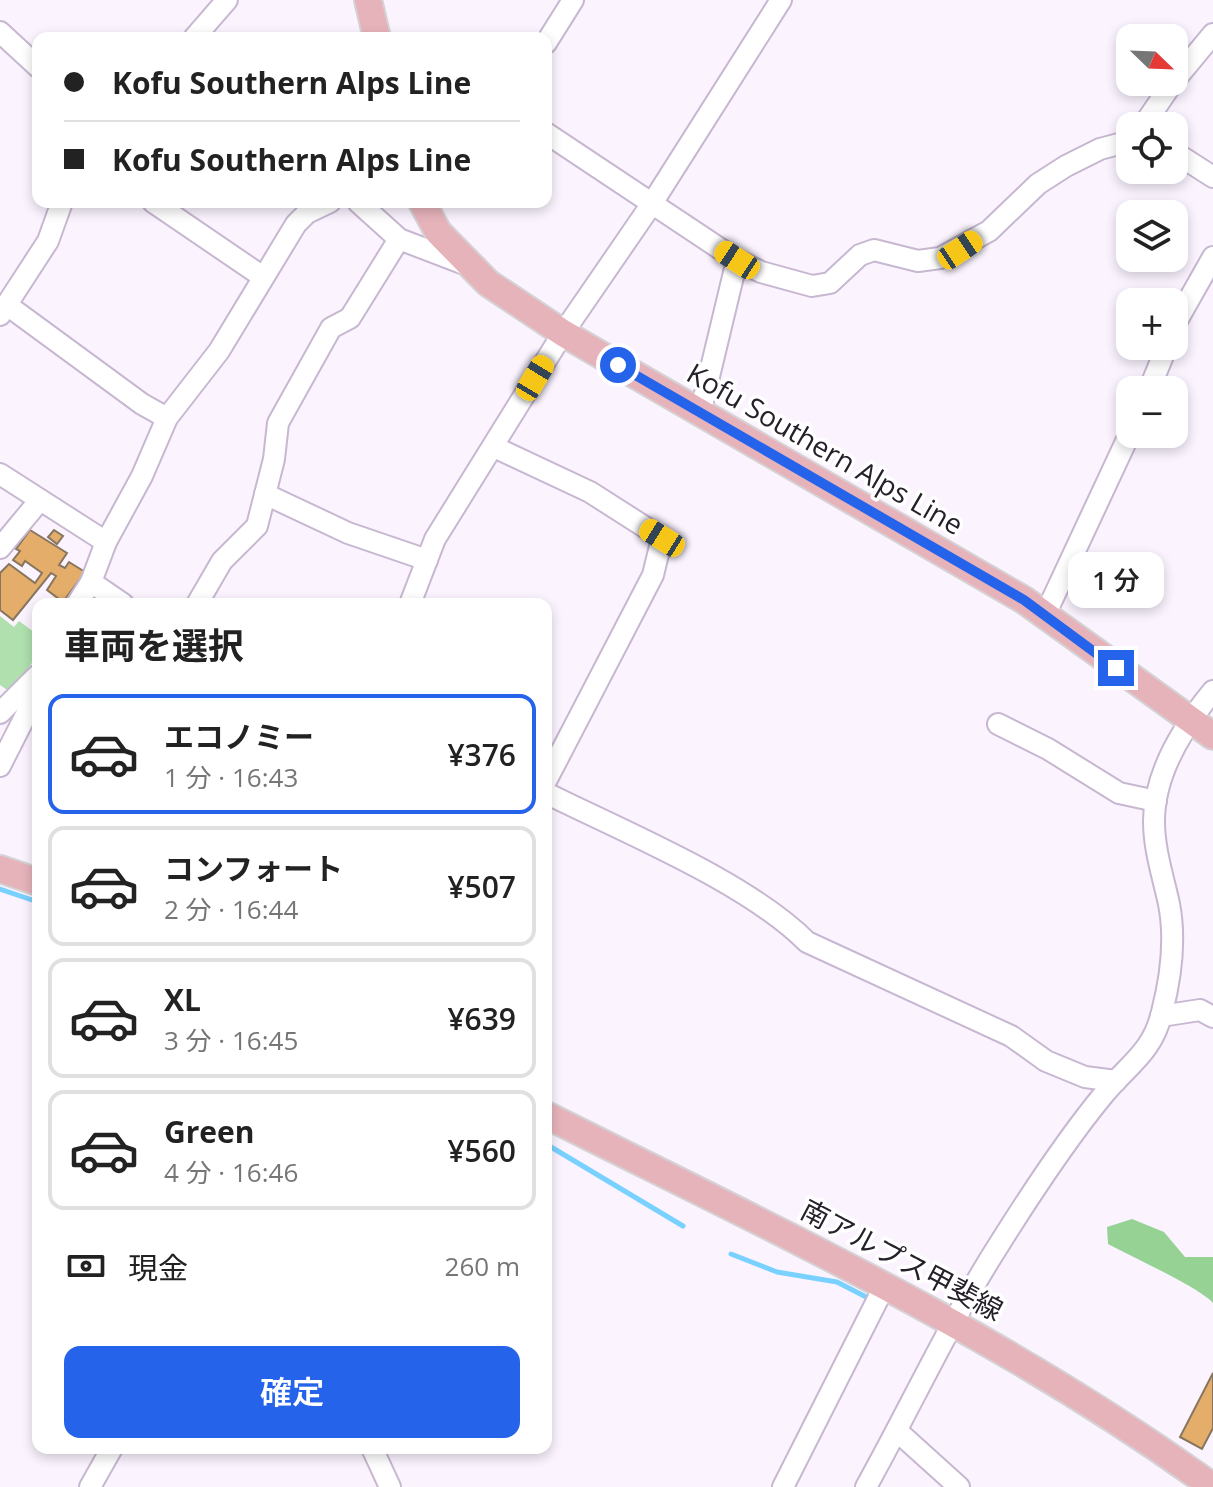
<!DOCTYPE html>
<html lang="ja">
<head>
<meta charset="utf-8">
<style>
  :root { --surface:#fff; --page:#f2f2f2; --text:#222; --muted:#767676; --line:#e0e0e0; --accent:#2563eb }
  body { margin:0; font-family:"Open Sans","Noto Sans JP",sans-serif; background:var(--page); color:var(--text); height:100vh; display:flex; flex-direction:column; font-size:30px; white-space:nowrap }
  * { box-sizing:border-box; margin:0 }
  p { font-size:26px; color:var(--muted) }
  .icon { flex:none; width:44px; height:44px; fill:none; stroke:currentColor; stroke-width:2; stroke-linecap:round; stroke-linejoin:round }
  .map { position:relative; flex:1; overflow:hidden }
  .panel { position:absolute; left:32px; top:598px; width:520px; height:856px; display:flex; flex-direction:column; background:var(--surface); border-radius:16px; box-shadow:0 4px 12px #0003 }
  .panel>* { flex:none }
  .top-card { position:absolute; left:32px; top:32px; width:520px; height:176px; border-radius:16px; box-shadow:0 4px 12px #0003; display:grid; align-content:center; height:176px; padding:0 32px; background:var(--surface) }
  .needle { width:52px; rotate:113deg }
  .controls { position:absolute; left:1116px; top:24px; display:grid; gap:16px }
  .controls a { display:grid; place-items:center; width:72px; height:72px; border-radius:16px; background:var(--surface); box-shadow:0 4px 12px #0003; font-size:40px }
  .end { position:absolute; width:36px; height:36px; margin:-18px; border:10px solid #2563eb; background:#fff; box-shadow:0 0 0 4px #fff }
  .from { border-radius:50% }
  .bubble { position:absolute; height:56px; border-radius:16px; background:var(--surface); box-shadow:0 4px 12px #0003; font-size:26px; font-weight:600; line-height:56px; text-align:center }
  .car { position:absolute; width:24px; height:48px; margin:-24px -12px; border-radius:10px; box-shadow:0 0 6px 2px #0007; background:linear-gradient(#f5c518 24%,#345 0 40%,#f5c518 0 76%,#345 0 86%,#f5c518 0) }
  .top-card b { display:flex; align-items:center; gap:28px; height:76px; font-size:30px }
  .top-card b+b { border-top:2px solid var(--line) }
  .top-card i { width:20px; height:20px; background:var(--text) }
  ul { padding:0; list-style:none }
  li { display:flex; align-items:center; gap:24px; height:120px; margin:0 16px 12px; padding:0 16px; border:4px solid var(--line); border-radius:16px }
  li div { flex:1 }
  li b { display:block; font-size:30px }
  li em { font-style:normal; font-weight:600 }
  li.current { border-color:var(--accent) }
  li>.icon { width:72px; height:72px; stroke-width:1.5 }
  h2 { padding:0 32px; font-size:36px; line-height:96px }
  .pay { display:flex; align-items:center; gap:20px; height:88px; padding:0 32px; font-size:30px }
  .pay p { margin-inline-start:auto }
  .action { display:flex; gap:16px; margin-top:auto; padding:16px 32px }
  .action a { flex:1; height:92px; border-radius:16px; background:var(--accent); color:#fff; font-size:32px; font-weight:600; line-height:92px; text-align:center }
  .map>svg:first-child { display:block }
  .green { fill:#afe0ae }
  .forest { fill:#95d294 }
  .lines { fill:none; stroke-linecap:round; stroke-linejoin:round }
  .stream { stroke:#79d1ff; stroke-width:5 }
  .building { fill:#e4ae6a; stroke:#88755f; stroke-width:2 }
  .minor-casing { stroke:#c7b7d1; stroke-width:24 }
  .major-casing { stroke:#d4d2d4; stroke-width:30 }
  .minor { stroke:#fff; stroke-width:20 }
  .major { stroke:#e7b3bb; stroke-width:26 }
  .route { stroke:#2563eb; stroke-width:10 }
  .labels { text-anchor:middle; stroke-width:7; stroke-linejoin:round; paint-order:stroke }
  .street-label { font-size:28px; fill:#26202a; stroke:#fff }
</style>
</head>
<body>
<div class="map">
<svg width="1213" height="1487" viewBox="0 0 1213 1487">
  <rect width="100%" height="100%" fill="#fbf4ff"/>
  <path class="green" d="M0 616 14 627 19 621 38 635V655L10 692 0 685Z"/>
  <path class="forest" d="M1132 1219 1164 1232 1185 1257H1213V1303C1199 1287 1132 1257 1108 1244L1107 1227Z"/>
  <g class="lines">
    <g class="stream">
      <path d="M0 889 38 902"/>
      <path d="M546 1144 683 1226"/>
      <path d="M731 1254 777 1272 837 1282 870 1299"/>
    </g>
  </g>
  <g class="building">
    <path d="M30 530 67 553 59 565 65 568 69 562 85 572 63 602 47 590 56 576 51 573 13 620 0 610V573L9 564 35 583 42 573 25 561 22 566 13 560 20 551 16 549Z"/>
    <path d="M54 530 63 536 57 544 48 537Z"/>
    <path d="M1213 1373V1428L1202 1449 1180 1437Z"/>
  </g>
  <g class="lines">
    <g class="minor-casing">
      <g id="minor">
        <path d="M0 32 38 67"/>
        <path d="M194 38 227 0"/>
        <path d="M546 43 573 0"/>
        <path d="M1174 81 1213 34"/>
        <path d="M1143 126 1173 82"/>
        <path d="M546 133 737 260 761 272 812 286 830 283 860 255 874 250 918 261 940 258 989 231 1038 184 1066 166 1100 149 1130 141"/>
        <path d="M1174 152 1213 177"/>
        <path d="M153 202 263 277"/>
        <path d="M358 202 399 239 467 265"/>
        <path d="M7 305 142 404 167 418"/>
        <path d="M0 315 48 241 62 202"/>
        <path d="M1174 326 1213 257"/>
        <path d="M1149 390 1167 346"/>
        <path d="M700 414 737 260"/>
        <path d="M494 447 590 492 662 538 653 575 546 781"/>
        <path d="M0 474 106 542"/>
        <path d="M265 494 348 533 427 560"/>
        <path d="M0 548 40 500"/>
        <path d="M91 582 123 604"/>
        <path d="M77 604 91 582 106 542 142 476 167 418 219 351 296 224 307 213 330 202"/>
        <path d="M197 604 222 561 257 526 274 459 278 423 331 328 350 318 399 239"/>
        <path d="M410 604 435 539 563 333 651 205 781 0"/>
        <path d="M1045 615 1130 433"/>
        <path d="M0 713 38 675"/>
        <path d="M998 724 1048 749 1119 793 1156 801"/>
        <path d="M0 766 38 691"/>
        <path d="M546 793C624 832 747 882 807 942L1011 1036 1046 1061 1085 1077 1116 1081"/>
        <path d="M1161 1016 1200 1010 1213 1017"/>
        <path d="M897 1431 959 1487"/>
        <path d="M372 1448 390 1487"/>
        <path d="M90 1487 112 1448"/>
        <path d="M783 1487 885 1285"/>
        <path d="M866 1487C911 1406 950 1321 1000 1243 1032 1192 1066 1140 1104 1094 1128 1065 1153 1052 1162 1012 1171 977 1176 940 1169 904 1163 876 1154 850 1154 821 1154 773 1184 726 1213 691"/>
      </g>
    </g>
    <g class="major-casing">
      <g id="major">
        <path d="M368 0 377 38"/>
        <path d="M422 202 438 232 488 283 563 333 1024 600 1213 736"/>
        <path d="M0 869 38 882"/>
        <path d="M546 1115C777 1231 1003 1335 1213 1487"/>
      </g>
    </g>
    <use href="#minor" class="minor"/>
    <use href="#major" class="major"/>
  </g>
  <g class="lines">
    <path class="route" d="M618 365 1024 600 1116 668"/>
  </g>
  <g class="labels">
    <g class="street-label">
      <text transform="translate(825 449) rotate(30)" y="10">Kofu Southern Alps Line</text>
      <text transform="translate(902 1260) rotate(28)" y="10">南アルプス甲斐線</text>
    </g>
  </g>
</svg>
<div class="controls">
<a><svg class="needle" viewBox="-14 -14 28 28"><path d="M0-13l5 13h-10z" fill="#e53935"/><path d="M0 13l5-13h-10z" fill="#767676"/></svg></a>
<a><svg class="icon" aria-label="locate" viewBox="0 0 24 24"><circle cx="12" cy="12" r="6"/><path d="M12 2v4M12 18v4M2 12h4M18 12h4"/></svg></a>
<a><svg class="icon" aria-label="layers" viewBox="0 0 24 24"><path d="M12 4l9 5-9 5-9-5zM3 14l9 5 9-5"/></svg></a>
<a>+</a>
<a>−</a>
</div>
<i class="end from" style="left:618px;top:365px"></i>
<i class="end" style="left:1116px;top:668px"></i>
<div class="bubble" style="left:1068px;top:552px;width:96px">1 分</div>
<i class="car" style="left:960px;top:250px;rotate:56deg"></i>
<i class="car" style="left:737px;top:260px;rotate:303deg"></i>
<i class="car" style="left:535px;top:378px;rotate:31deg"></i>
<i class="car" style="left:662px;top:538px;rotate:302deg"></i>
<div class="top-card">
<b><i class="from"></i>Kofu Southern Alps Line</b>
<b><i></i>Kofu Southern Alps Line</b>
</div>
<section class="panel">
<h2>車両を選択</h2>
<ul>
<li class="current"><svg class="icon" aria-label="car" viewBox="0 0 24 24"><path d="M5 17H2v-5l4-1 3-4h7l3 4 3 1v5h-3M9 17h6M6 11h13"/><circle cx="7" cy="17" r="2"/><circle cx="17" cy="17" r="2"/></svg><div><b>エコノミー</b><p>1 分 · 16:43</p></div><em>¥376</em></li>
<li><svg class="icon" aria-label="car" viewBox="0 0 24 24"><path d="M5 17H2v-5l4-1 3-4h7l3 4 3 1v5h-3M9 17h6M6 11h13"/><circle cx="7" cy="17" r="2"/><circle cx="17" cy="17" r="2"/></svg><div><b>コンフォート</b><p>2 分 · 16:44</p></div><em>¥507</em></li>
<li><svg class="icon" aria-label="car" viewBox="0 0 24 24"><path d="M5 17H2v-5l4-1 3-4h7l3 4 3 1v5h-3M9 17h6M6 11h13"/><circle cx="7" cy="17" r="2"/><circle cx="17" cy="17" r="2"/></svg><div><b>XL</b><p>3 分 · 16:45</p></div><em>¥639</em></li>
<li><svg class="icon" aria-label="car" viewBox="0 0 24 24"><path d="M5 17H2v-5l4-1 3-4h7l3 4 3 1v5h-3M9 17h6M6 11h13"/><circle cx="7" cy="17" r="2"/><circle cx="17" cy="17" r="2"/></svg><div><b>Green</b><p>4 分 · 16:46</p></div><em>¥560</em></li>
</ul>
<div class="pay"><svg class="icon" aria-label="cash" viewBox="0 0 24 24"><path d="M3 7h18v10H3z"/><circle cx="12" cy="12" r="2"/></svg>現金<p>260 m</p></div>
<div class="action"><a>確定</a></div>
</section>
</div>
</body>
</html>
